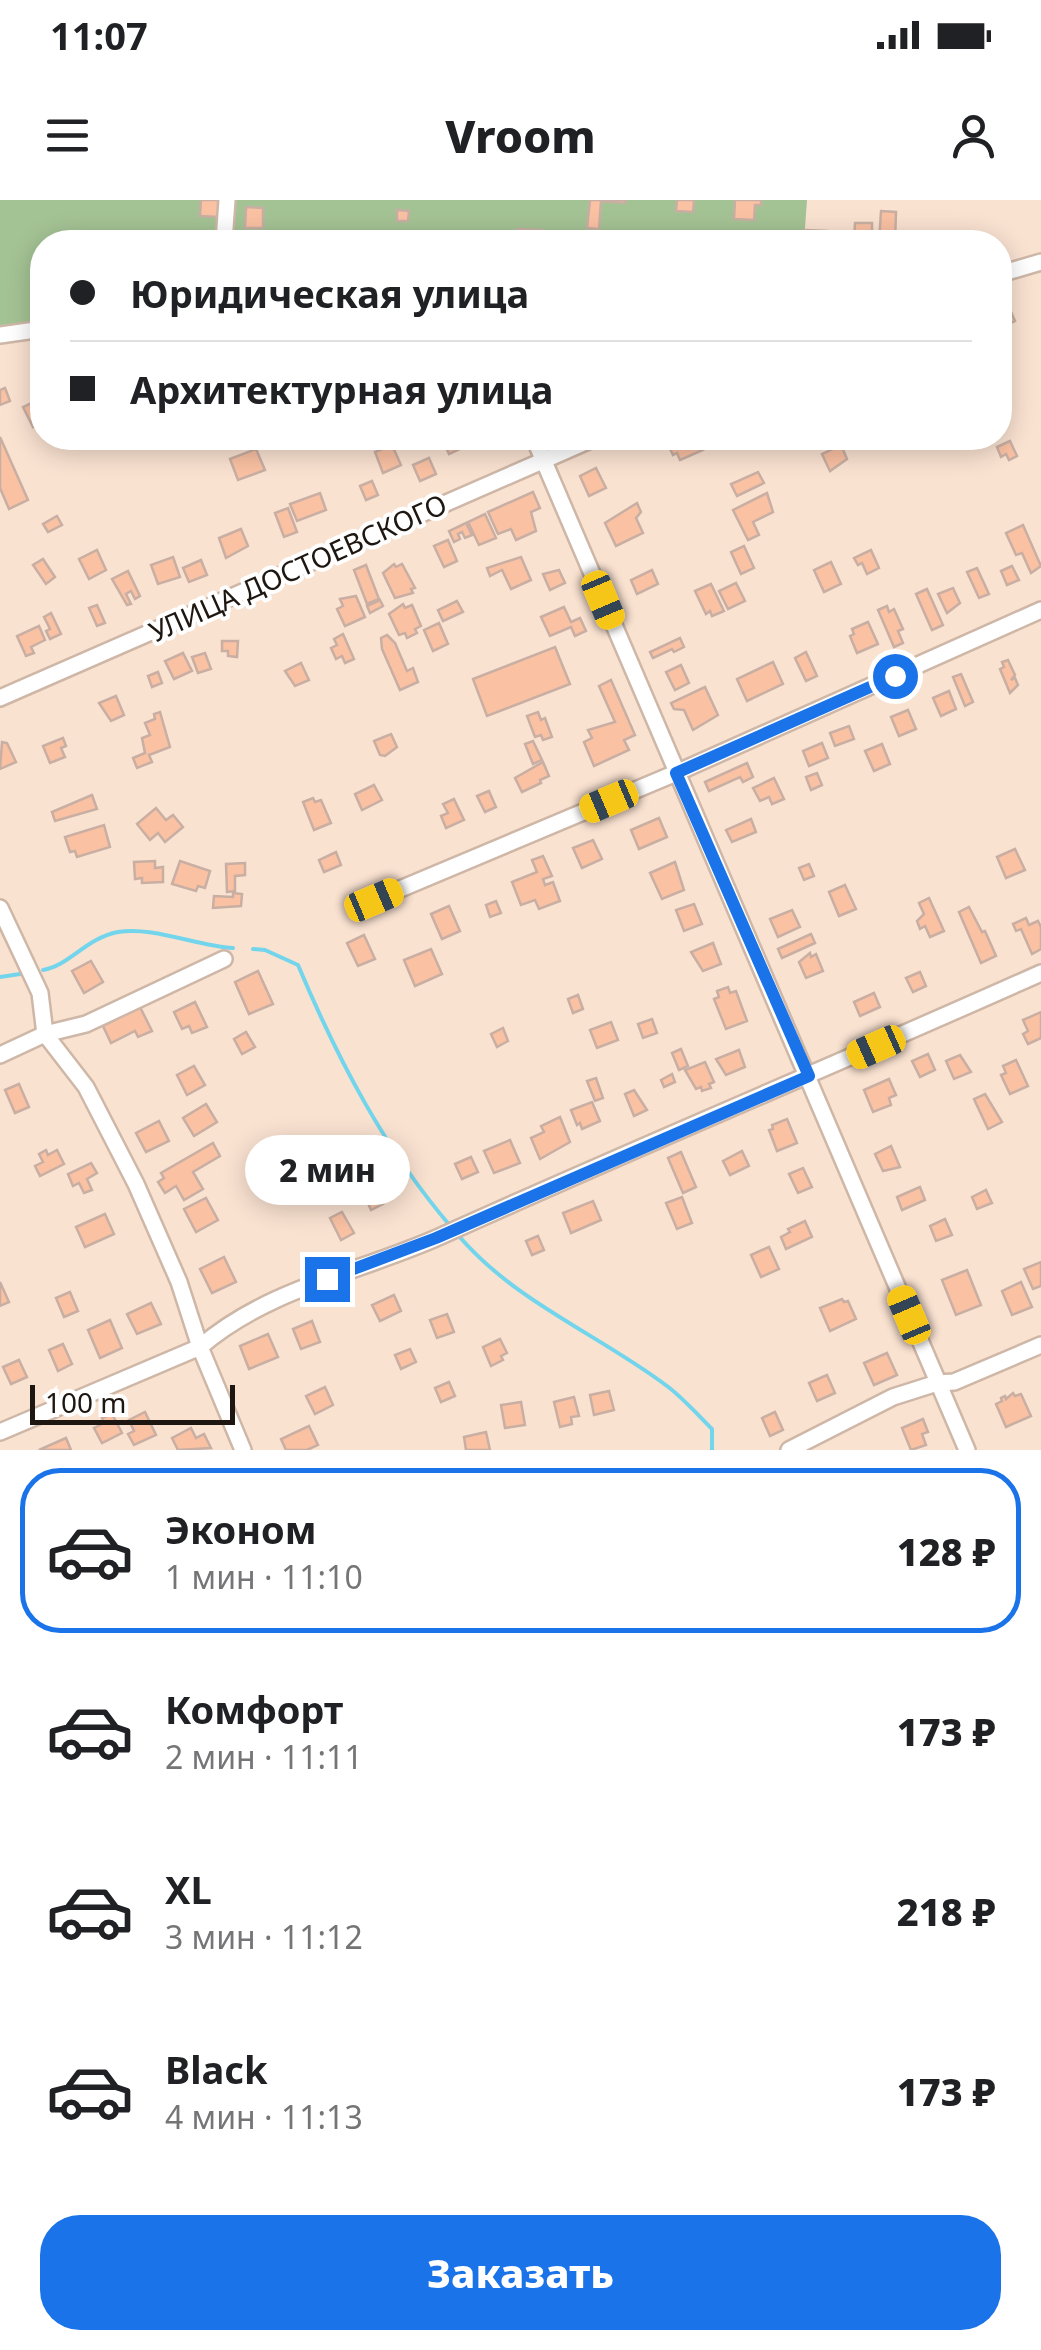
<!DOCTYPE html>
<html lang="ru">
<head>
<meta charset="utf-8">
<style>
  :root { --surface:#fff; --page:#f2f2f2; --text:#202124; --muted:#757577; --line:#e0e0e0; --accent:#1a73e8 }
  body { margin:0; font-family:"Noto Sans",sans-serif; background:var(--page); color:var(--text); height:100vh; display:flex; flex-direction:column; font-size:38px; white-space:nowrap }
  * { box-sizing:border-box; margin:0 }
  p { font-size:32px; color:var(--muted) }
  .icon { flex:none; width:55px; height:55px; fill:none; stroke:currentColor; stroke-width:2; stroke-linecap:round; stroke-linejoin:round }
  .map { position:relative; height:1250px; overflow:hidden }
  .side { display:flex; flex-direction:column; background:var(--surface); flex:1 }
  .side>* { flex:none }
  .top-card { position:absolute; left:30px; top:30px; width:982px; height:220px; border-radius:40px; box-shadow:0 5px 25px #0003; display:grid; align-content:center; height:220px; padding:0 40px; background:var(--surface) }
  .scale { position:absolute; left:30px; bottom:25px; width:205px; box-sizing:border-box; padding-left:10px; border:5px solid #1e1610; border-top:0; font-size:28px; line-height:35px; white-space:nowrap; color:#1e1610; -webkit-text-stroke:8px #fff; paint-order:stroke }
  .end { position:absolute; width:45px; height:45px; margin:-22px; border:12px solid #1a73e8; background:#fff; box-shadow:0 0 0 5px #fff }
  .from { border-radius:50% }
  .bubble { position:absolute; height:70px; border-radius:35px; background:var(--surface); box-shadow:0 5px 25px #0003; font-size:32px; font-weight:800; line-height:70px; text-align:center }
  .car { position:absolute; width:30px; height:60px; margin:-30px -15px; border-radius:12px; box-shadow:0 0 8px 2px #0007; background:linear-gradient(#f5c518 24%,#345 0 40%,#f5c518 0 76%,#345 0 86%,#f5c518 0) }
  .top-card b { display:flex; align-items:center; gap:35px; height:95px; font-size:38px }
  .top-card b+b { border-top:2px solid var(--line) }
  .top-card i { width:25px; height:25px; background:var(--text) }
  ul { padding:18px 0 0; list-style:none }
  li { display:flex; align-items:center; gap:30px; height:165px; margin:0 20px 15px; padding:0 20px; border:5px solid transparent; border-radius:40px }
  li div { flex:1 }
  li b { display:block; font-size:38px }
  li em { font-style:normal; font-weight:800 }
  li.current { border-color:var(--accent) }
  li>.icon { width:90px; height:90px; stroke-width:1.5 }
  .primary-button { display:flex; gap:20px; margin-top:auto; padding:20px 40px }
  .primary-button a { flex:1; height:115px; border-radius:40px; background:var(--accent); color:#fff; font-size:40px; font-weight:800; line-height:115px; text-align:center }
  .status { display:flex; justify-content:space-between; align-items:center; height:70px; padding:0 50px; background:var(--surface); direction:ltr }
  .status svg { height:28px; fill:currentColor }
  header { display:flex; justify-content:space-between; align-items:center; height:130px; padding:0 40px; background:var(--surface); font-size:45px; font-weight:800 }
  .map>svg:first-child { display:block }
  .green { fill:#a4c394 }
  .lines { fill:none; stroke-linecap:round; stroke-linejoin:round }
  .stream { stroke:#73d5eb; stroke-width:4 }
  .building { fill:#fac1a3; stroke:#c9afa3; stroke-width:2.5 }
  .street-casing { stroke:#ceb7a7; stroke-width:20 }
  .street { stroke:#fff; stroke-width:15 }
  .route { stroke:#1a73e8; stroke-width:12 }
  .labels { text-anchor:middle; stroke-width:8; stroke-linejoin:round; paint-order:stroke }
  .street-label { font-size:28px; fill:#1e1610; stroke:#fff }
</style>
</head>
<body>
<div class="status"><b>11:07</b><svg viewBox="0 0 49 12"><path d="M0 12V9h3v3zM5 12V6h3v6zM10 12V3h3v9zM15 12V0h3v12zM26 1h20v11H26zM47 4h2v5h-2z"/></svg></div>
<header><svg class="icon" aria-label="menu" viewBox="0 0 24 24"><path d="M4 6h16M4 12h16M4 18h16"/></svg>Vroom<svg class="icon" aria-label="person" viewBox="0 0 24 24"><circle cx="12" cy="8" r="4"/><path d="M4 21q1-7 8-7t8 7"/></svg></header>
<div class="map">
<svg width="1041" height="1250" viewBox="0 0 1041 1250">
  <rect width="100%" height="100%" fill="#fae2d1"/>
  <path class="green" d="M0 0H807L804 42H42V121L0 127Z"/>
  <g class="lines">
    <g class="stream">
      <path d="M253 749 265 750 298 765C338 860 385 950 452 1028"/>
      <path d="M43 770C69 766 86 738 118 732 153 726 197 746 233 748"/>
      <path d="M0 777 20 774"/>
      <path d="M458 1035C515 1102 598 1134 667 1186 683 1198 697 1214 712 1229V1250"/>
    </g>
  </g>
  <g class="building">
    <path d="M201 0H219L218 17 200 16Z"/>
    <path d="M590 0H626L625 3 601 1 599 29 587 28Z"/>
    <path d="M677 0H694L693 12 676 11Z"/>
    <path d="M735 0H761V5H755L754 20 734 19Z"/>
    <path d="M246 7 263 8V28H245Z"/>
    <path d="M397 10 409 11 408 21H397Z"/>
    <path d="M881 11 896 12 895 42H879Z"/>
    <path d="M855 23H872V42H854Z"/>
    <path d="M517 29 542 30 541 42H516Z"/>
    <path d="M804 30 827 31 826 42H804Z"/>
    <path d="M469 35 495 37 494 42H468Z"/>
    <path d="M1004 96 1015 121 1003 127 1000 98Z"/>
    <path d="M5 188 10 201 0 205V190Z"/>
    <path d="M40 199 42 222 33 227 23 207Z"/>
    <path d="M0 237 28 300 9 309 0 288Z"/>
    <path d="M221 238H239L241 244 225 248Z"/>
    <path d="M442 238H454L460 249 449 254Z"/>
    <path d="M665 238H697L703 250 680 260 677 253 673 255Z"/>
    <path d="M709 238H731L713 246Z"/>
    <path d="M1010 241 1017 256 1009 260 1006 254 1001 257 997 247Z"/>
    <path d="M392 245 401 265 383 273 375 252Z"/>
    <path d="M841 245 847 259 830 271 822 254Z"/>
    <path d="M256 249 265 270 238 280 230 259Z"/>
    <path d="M429 258 436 274 420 281 413 265Z"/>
    <path d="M596 268 606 288 589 296 580 276Z"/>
    <path d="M758 272 764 283 737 296 731 284Z"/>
    <path d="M372 281 378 295 366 300 360 286Z"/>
    <path d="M533 292 540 308 531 312 536 331 516 340 511 329 498 334 488 312Z"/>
    <path d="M320 293 326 310 297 321 290 304Z"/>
    <path d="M767 293 773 312 753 322 759 335 748 340 733 310Z"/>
    <path d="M637 303 641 312 636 318 643 333 616 346 605 323Z"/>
    <path d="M288 308 297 332 284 337 275 313Z"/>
    <path d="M485 314 496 338 479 345 468 322Z"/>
    <path d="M57 316 62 325 48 332 43 324Z"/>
    <path d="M466 323 472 335 465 338 462 332 458 334 460 339 454 342 449 331Z"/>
    <path d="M1023 325 1041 366 1031 373 1022 353 1016 355 1006 333Z"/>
    <path d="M241 329 248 346 226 358 219 338Z"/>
    <path d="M448 340 457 361 444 367 434 346Z"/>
    <path d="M744 346 754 368 741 374 731 352Z"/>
    <path d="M97 350 106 370 89 379 79 359Z"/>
    <path d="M871 350 879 368 867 374 862 363 858 365 854 358Z"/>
    <path d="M173 357 180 377 158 384 151 365Z"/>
    <path d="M521 357 531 380 511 389 502 370 490 376 487 368Z"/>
    <path d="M43 359 55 377 46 384 33 365Z"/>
    <path d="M201 360 207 375 189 382 183 368Z"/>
    <path d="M831 362 841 384 824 392 814 370Z"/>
    <path d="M394 364 396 367 402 364 415 388 411 389 413 393 395 398 383 373Z"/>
    <path d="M366 365 379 399 367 404 354 370Z"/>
    <path d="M1012 366 1019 380 1007 385 1001 371Z"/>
    <path d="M977 368 989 394 979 398 967 372Z"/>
    <path d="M559 370 565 383 550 390 543 374Z"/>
    <path d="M652 370 658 384 637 394 631 380Z"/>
    <path d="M128 371 140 396 135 399 131 391 126 394 131 404 127 405 112 379Z"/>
    <path d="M736 383 745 401 728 409 719 391Z"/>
    <path d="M711 384 724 411 712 416 710 411 706 414 695 391Z"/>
    <path d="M953 388 960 403 947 413 938 394Z"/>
    <path d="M927 389 943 425 932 430 916 394Z"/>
    <path d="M356 396 365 417 345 426 337 409 343 406 340 399Z"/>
    <path d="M380 400 383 406 370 413 367 406Z"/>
    <path d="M457 401 463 412 443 421 438 410Z"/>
    <path d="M403 404 405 408 412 405 421 426 415 429 417 433 407 438 405 433 399 435 389 414Z"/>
    <path d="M97 405 105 423 97 426 89 408Z"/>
    <path d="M887 406 889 412 894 409 903 429 898 431 903 443 894 447 878 410Z"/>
    <path d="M564 407 571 422 580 418 586 431 575 436 571 427 550 436 541 417Z"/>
    <path d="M51 413 61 434 50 439 46 431 50 429 44 417Z"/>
    <path d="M868 422 878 444 857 453 850 436 854 434 852 429Z"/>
    <path d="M439 423 448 444 433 451 424 430Z"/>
    <path d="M39 426 45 440 31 447 34 453 26 456 17 436Z"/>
    <path d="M343 434 354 459 345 463 342 456 336 459 331 448 337 445 334 439Z"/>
    <path d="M387 435 395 443 407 471 413 468 418 482 400 490 382 449 381 438Z"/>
    <path d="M680 438 684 447 674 452 672 449 653 458 650 452Z"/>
    <path d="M222 441H238L237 457 228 456V451H222Z"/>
    <path d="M555 447 570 484 487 516 473 479Z"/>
    <path d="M806 452 817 476 806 481 795 458Z"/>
    <path d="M183 453 192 471 174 479 165 461Z"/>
    <path d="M205 453 211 469 198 473 192 457Z"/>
    <path d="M1008 460 1015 475 1011 480 1015 478 1018 485 1010 493 1000 469 1004 467 1002 462Z"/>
    <path d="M773 462 783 484 747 501 737 479Z"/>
    <path d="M301 463 309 480 295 486 285 471Z"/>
    <path d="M681 465 689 483 675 490 666 472Z"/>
    <path d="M158 472 162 483 152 487 148 476Z"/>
    <path d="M961 474 973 502 965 506 953 477Z"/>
    <path d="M611 480 635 535 624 540 629 550 594 566 584 542 592 538 588 530 615 522 599 486Z"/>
    <path d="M705 487 718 515 693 530 684 510 674 509 671 503Z"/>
    <path d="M949 491 956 509 941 516 933 498Z"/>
    <path d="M116 496 124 515 111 521 99 503Z"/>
    <path d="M908 510 916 529 899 536 891 517Z"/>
    <path d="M160 512 170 547 149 555 152 562 137 568 133 558 145 553 142 538 150 535 145 523 155 519 154 514Z"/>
    <path d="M538 512 541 520 545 518 552 537 543 540 541 535 535 537 527 516Z"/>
    <path d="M849 526 854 539 835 546 830 533Z"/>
    <path d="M391 534 397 547 385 556 380 555 374 541Z"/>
    <path d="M63 538 66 546 61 548 65 557 50 563 43 546Z"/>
    <path d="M533 541 542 560 533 564 525 544Z"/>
    <path d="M2 542 7 543 16 562 0 569Z"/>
    <path d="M822 543 828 558 809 566 803 551Z"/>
    <path d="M882 544 890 564 874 571 865 551Z"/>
    <path d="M543 562 549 576 540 580 541 583 522 592 515 578Z"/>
    <path d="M747 563 753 577 743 582 740 577 709 591 705 582Z"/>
    <path d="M817 573 822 585 811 590 806 577Z"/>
    <path d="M774 578 784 599 772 604 769 597 760 601 753 588Z"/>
    <path d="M374 585 382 600 362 610 355 594Z"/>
    <path d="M489 591 496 607 485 612 477 596Z"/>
    <path d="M92 595 97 609 55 621 52 612Z"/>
    <path d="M313 598 315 602 321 600 331 623 314 630 303 602Z"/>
    <path d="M454 599 464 620 446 628 441 616 448 613 443 604Z"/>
    <path d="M156 608 166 620 173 615 183 627 165 642 158 633 150 640 137 624Z"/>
    <path d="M659 618 667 637 639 649 631 630Z"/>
    <path d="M751 619 756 632 732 642 726 630Z"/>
    <path d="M104 625 110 647 77 657 75 651 70 652 65 637Z"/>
    <path d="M593 640 602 659 582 668 573 648Z"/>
    <path d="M1015 649 1025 670 1006 678 997 657Z"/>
    <path d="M336 652 341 665 324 672 319 660Z"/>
    <path d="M543 656 552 676 543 679 545 685 553 682 560 701 539 709 535 700 521 705 512 682 537 672 532 660Z"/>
    <path d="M155 661V668L163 667V682L142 683V678L135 679 134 662Z"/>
    <path d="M180 661 210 671 205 688 198 686 196 691 172 684Z"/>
    <path d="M675 662 684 690 662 699 650 673Z"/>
    <path d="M245 663V675L235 676V691L227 692 226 664Z"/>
    <path d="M809 664 814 676 804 680 799 668Z"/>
    <path d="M845 685 856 709 839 716 829 692Z"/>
    <path d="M233 693 242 694 241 706 213 708 214 696 233 697Z"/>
    <path d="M929 698 944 731 930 737 925 726 920 729 917 721 924 714 919 703Z"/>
    <path d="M496 701 501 713 490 717 486 705Z"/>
    <path d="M694 704 702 724 684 731 676 710Z"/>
    <path d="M449 706 460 731 442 739 431 714Z"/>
    <path d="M969 707 982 732 985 731 996 756 981 763 959 712Z"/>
    <path d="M792 710 800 727 778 737 770 719Z"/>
    <path d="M1026 718 1029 725 1038 721 1041 727V749L1032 754 1021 729 1016 731 1013 724Z"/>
    <path d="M811 734 815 743 782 758 778 749Z"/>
    <path d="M364 735 375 759 358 766 347 743Z"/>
    <path d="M713 743 721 764 703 771 691 752Z"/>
    <path d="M431 749 442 774 415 786 404 760Z"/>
    <path d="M810 753 811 757 816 754 823 771 806 778 799 762Z"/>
    <path d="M91 761 103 782 84 793 72 771Z"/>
    <path d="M258 771 273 804 249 814 235 782Z"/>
    <path d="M920 772 926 786 913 792 906 778Z"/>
    <path d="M728 787 730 793 736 791 747 821 726 829 714 799 719 797 717 791Z"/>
    <path d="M874 793 880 807 860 816 854 802Z"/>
    <path d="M578 795 583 809 573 813 568 799Z"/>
    <path d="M195 802 207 827 192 833 189 826 182 829 174 812Z"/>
    <path d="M140 807 152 831 138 837 135 831 111 843 103 826Z"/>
    <path d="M1041 812V838L1028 844 1023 834 1028 831 1023 820Z"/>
    <path d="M652 819 657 833 643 838 638 824Z"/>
    <path d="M611 822 618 840 597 848 590 830Z"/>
    <path d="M503 828 508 841 497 847 491 834Z"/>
    <path d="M246 832 255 847 242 854 234 839Z"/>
    <path d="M681 849 688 866 679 870 672 853Z"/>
    <path d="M739 850 745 867 726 875 716 859Z"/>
    <path d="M928 854 935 870 920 877 912 861Z"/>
    <path d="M960 855 971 872 954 879 946 861Z"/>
    <path d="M1016 860 1028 886 1010 894 1001 875 1006 873 1003 866Z"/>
    <path d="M705 862 714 882 709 884 711 888 702 891 701 887 696 889 685 870Z"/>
    <path d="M194 866 205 885 187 895 177 875Z"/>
    <path d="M672 874 675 882 664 887 661 880Z"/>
    <path d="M596 878 603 898 595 901 587 881Z"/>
    <path d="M889 879 896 895 889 898 891 905 873 912 864 890Z"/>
    <path d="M19 884 29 907 15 913 5 890Z"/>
    <path d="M634 890 647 910 634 916 625 894Z"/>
    <path d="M985 894 1002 922 988 929 974 899Z"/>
    <path d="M592 902 600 921 582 929 580 923 577 925 571 910Z"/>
    <path d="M206 904 217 922 194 936 183 918Z"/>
    <path d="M560 917 570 942 540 959 531 938 544 932 541 926Z"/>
    <path d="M787 919 797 943 777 951 769 930 773 929 772 925Z"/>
    <path d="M159 921 169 941 146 952 136 933Z"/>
    <path d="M510 940 520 963 494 973 484 951Z"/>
    <path d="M213 943 220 956 193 972 203 989 184 1000 176 986 165 993 158 982 164 978 161 973Z"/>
    <path d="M891 946 900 967 883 971 875 954Z"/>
    <path d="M46 950 48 955 57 950 64 964 40 976 35 966 43 962 39 954Z"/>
    <path d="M742 951 749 966 730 975 723 961Z"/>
    <path d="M310 952 318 968 302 976 294 960Z"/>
    <path d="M681 952 696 987 683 993 668 958Z"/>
    <path d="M471 957 478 972 462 979 455 964Z"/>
    <path d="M91 963 97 973 87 979 92 990 84 993 79 983 73 986 68 974Z"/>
    <path d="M803 968 812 987 798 993 789 974Z"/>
    <path d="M920 987 925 1000 902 1010 897 997Z"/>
    <path d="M375 988 383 1004 371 1010 364 994Z"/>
    <path d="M986 990 992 1003 977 1009 972 997Z"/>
    <path d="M682 997 692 1023 677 1029 666 1003Z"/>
    <path d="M206 998 218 1020 196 1032 184 1009Z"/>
    <path d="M593 1001 601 1020 571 1033 563 1013Z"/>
    <path d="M342 1012 354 1033 341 1040 330 1018Z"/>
    <path d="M105 1014 114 1034 85 1047 76 1027Z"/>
    <path d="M945 1019 952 1035 936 1041 930 1026Z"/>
    <path d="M805 1021 812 1037 786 1049 781 1037 790 1032 788 1029Z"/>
    <path d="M538 1036 544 1050 532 1055 526 1041Z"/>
    <path d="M769 1047 779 1069 761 1077 751 1055Z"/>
    <path d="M224 1057 236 1082 212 1093 200 1069Z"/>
    <path d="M1041 1062V1086L1033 1089 1024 1069Z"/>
    <path d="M967 1070 981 1105 956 1115 942 1080Z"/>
    <path d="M0 1082 9 1102 0 1106Z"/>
    <path d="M1021 1082 1032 1107 1012 1115 1002 1091Z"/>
    <path d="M70 1092 78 1111 64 1117 56 1098Z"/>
    <path d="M394 1095 401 1111 380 1121 372 1105Z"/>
    <path d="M842 1099 844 1102 848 1101 856 1119 830 1131 820 1108Z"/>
    <path d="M151 1103 161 1124 137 1134 127 1114Z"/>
    <path d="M447 1114 454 1132 437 1138 430 1120Z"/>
    <path d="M110 1120 122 1148 100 1158 88 1130Z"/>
    <path d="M312 1121 320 1142 301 1149 293 1129Z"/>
    <path d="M268 1134 278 1157 249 1169 240 1146Z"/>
    <path d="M500 1139 507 1153 501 1156 503 1160 491 1166 483 1147Z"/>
    <path d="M63 1144 72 1164 58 1171 49 1150Z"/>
    <path d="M410 1149 416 1162 401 1169 395 1155Z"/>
    <path d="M887 1153 897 1175 874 1185 864 1163Z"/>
    <path d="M19 1160 27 1177 11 1184 3 1167Z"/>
    <path d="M827 1175 835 1193 817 1201 809 1183Z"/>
    <path d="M449 1182 455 1196 441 1202 435 1188Z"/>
    <path d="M325 1187 333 1205 315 1214 306 1196Z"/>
    <path d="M609 1191 614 1210 594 1215 590 1195Z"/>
    <path d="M1013 1193 1015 1196 1021 1194 1031 1216 1006 1227 996 1204 1002 1201 1001 1198 1005 1196 1006 1199Z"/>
    <path d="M574 1197 579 1216 571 1217 572 1224 560 1227 554 1202Z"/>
    <path d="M521 1202 525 1225 505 1228 501 1205Z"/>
    <path d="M145 1212 156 1235 134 1245 128 1234 134 1231 129 1220Z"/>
    <path d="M775 1212 783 1230 770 1236 762 1218Z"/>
    <path d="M112 1214 122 1233 102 1243 94 1228 104 1223 102 1218Z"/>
    <path d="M923 1219 928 1232 922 1234 926 1245 911 1250 902 1228Z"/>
    <path d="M309 1226 318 1245 307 1250H286L281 1239Z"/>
    <path d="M191 1228 196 1238 204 1234 211 1248 178 1250 172 1238Z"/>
    <path d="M486 1232 490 1250H466L464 1237Z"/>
    <path d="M66 1238 71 1250H39Z"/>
  </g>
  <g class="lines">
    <g class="street-casing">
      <g id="street">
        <path d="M224 42 227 0"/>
        <path d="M1000 74 1041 62"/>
        <path d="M0 135 42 129"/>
        <path d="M534 238 967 1250"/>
        <path d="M0 498 595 238"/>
        <path d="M374 700 676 573 1041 410"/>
        <path d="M0 708 40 793 45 834 86 887 136 984 179 1082 200 1147 243 1250"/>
        <path d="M0 855 45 834 86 824 224 759"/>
        <path d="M0 1232 200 1147C268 1088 361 1072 441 1036 640 946 842 862 1041 773"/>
        <path d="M789 1250 893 1197 937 1183 954 1182 1041 1145"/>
      </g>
    </g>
    <use href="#street" class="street"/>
  </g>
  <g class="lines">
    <path class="route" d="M327 1079 436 1038 809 876 676 573 895 476"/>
  </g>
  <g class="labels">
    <g class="street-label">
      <text transform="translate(298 368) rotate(-24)" y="10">УЛИЦА ДОСТОЕВСКОГО</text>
    </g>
  </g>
</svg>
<div class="scale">100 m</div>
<i class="end from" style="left:895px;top:476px"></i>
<i class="end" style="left:327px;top:1079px"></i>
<div class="bubble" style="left:245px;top:935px;width:165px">2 мин</div>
<i class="car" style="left:603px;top:400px;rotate:157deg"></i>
<i class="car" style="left:609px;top:601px;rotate:247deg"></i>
<i class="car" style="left:374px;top:700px;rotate:67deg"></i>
<i class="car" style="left:876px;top:847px;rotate:246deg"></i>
<i class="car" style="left:909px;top:1115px;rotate:337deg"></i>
<div class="top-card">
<b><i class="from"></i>Юридическая улица</b>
<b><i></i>Архитектурная улица</b>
</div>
</div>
<section class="side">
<ul>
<li class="current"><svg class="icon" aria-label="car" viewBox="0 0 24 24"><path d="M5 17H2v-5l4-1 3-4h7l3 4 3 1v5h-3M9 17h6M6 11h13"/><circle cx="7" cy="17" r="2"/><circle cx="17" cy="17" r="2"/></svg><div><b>Эконом</b><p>1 мин · 11:10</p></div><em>128 ₽</em></li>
<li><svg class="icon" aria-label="car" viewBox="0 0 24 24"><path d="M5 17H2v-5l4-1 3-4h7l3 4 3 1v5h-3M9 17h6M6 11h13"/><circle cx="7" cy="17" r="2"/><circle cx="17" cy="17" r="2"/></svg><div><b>Комфорт</b><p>2 мин · 11:11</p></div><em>173 ₽</em></li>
<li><svg class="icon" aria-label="car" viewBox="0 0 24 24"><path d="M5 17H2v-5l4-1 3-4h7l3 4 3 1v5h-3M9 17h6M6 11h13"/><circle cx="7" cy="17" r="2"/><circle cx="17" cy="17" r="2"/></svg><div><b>XL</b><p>3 мин · 11:12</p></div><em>218 ₽</em></li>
<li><svg class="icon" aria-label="car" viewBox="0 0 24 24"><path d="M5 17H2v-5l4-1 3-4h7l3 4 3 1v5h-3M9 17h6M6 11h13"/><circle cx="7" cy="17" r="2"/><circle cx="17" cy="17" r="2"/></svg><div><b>Black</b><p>4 мин · 11:13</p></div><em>173 ₽</em></li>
</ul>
<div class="primary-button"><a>Заказать</a></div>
</section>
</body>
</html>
